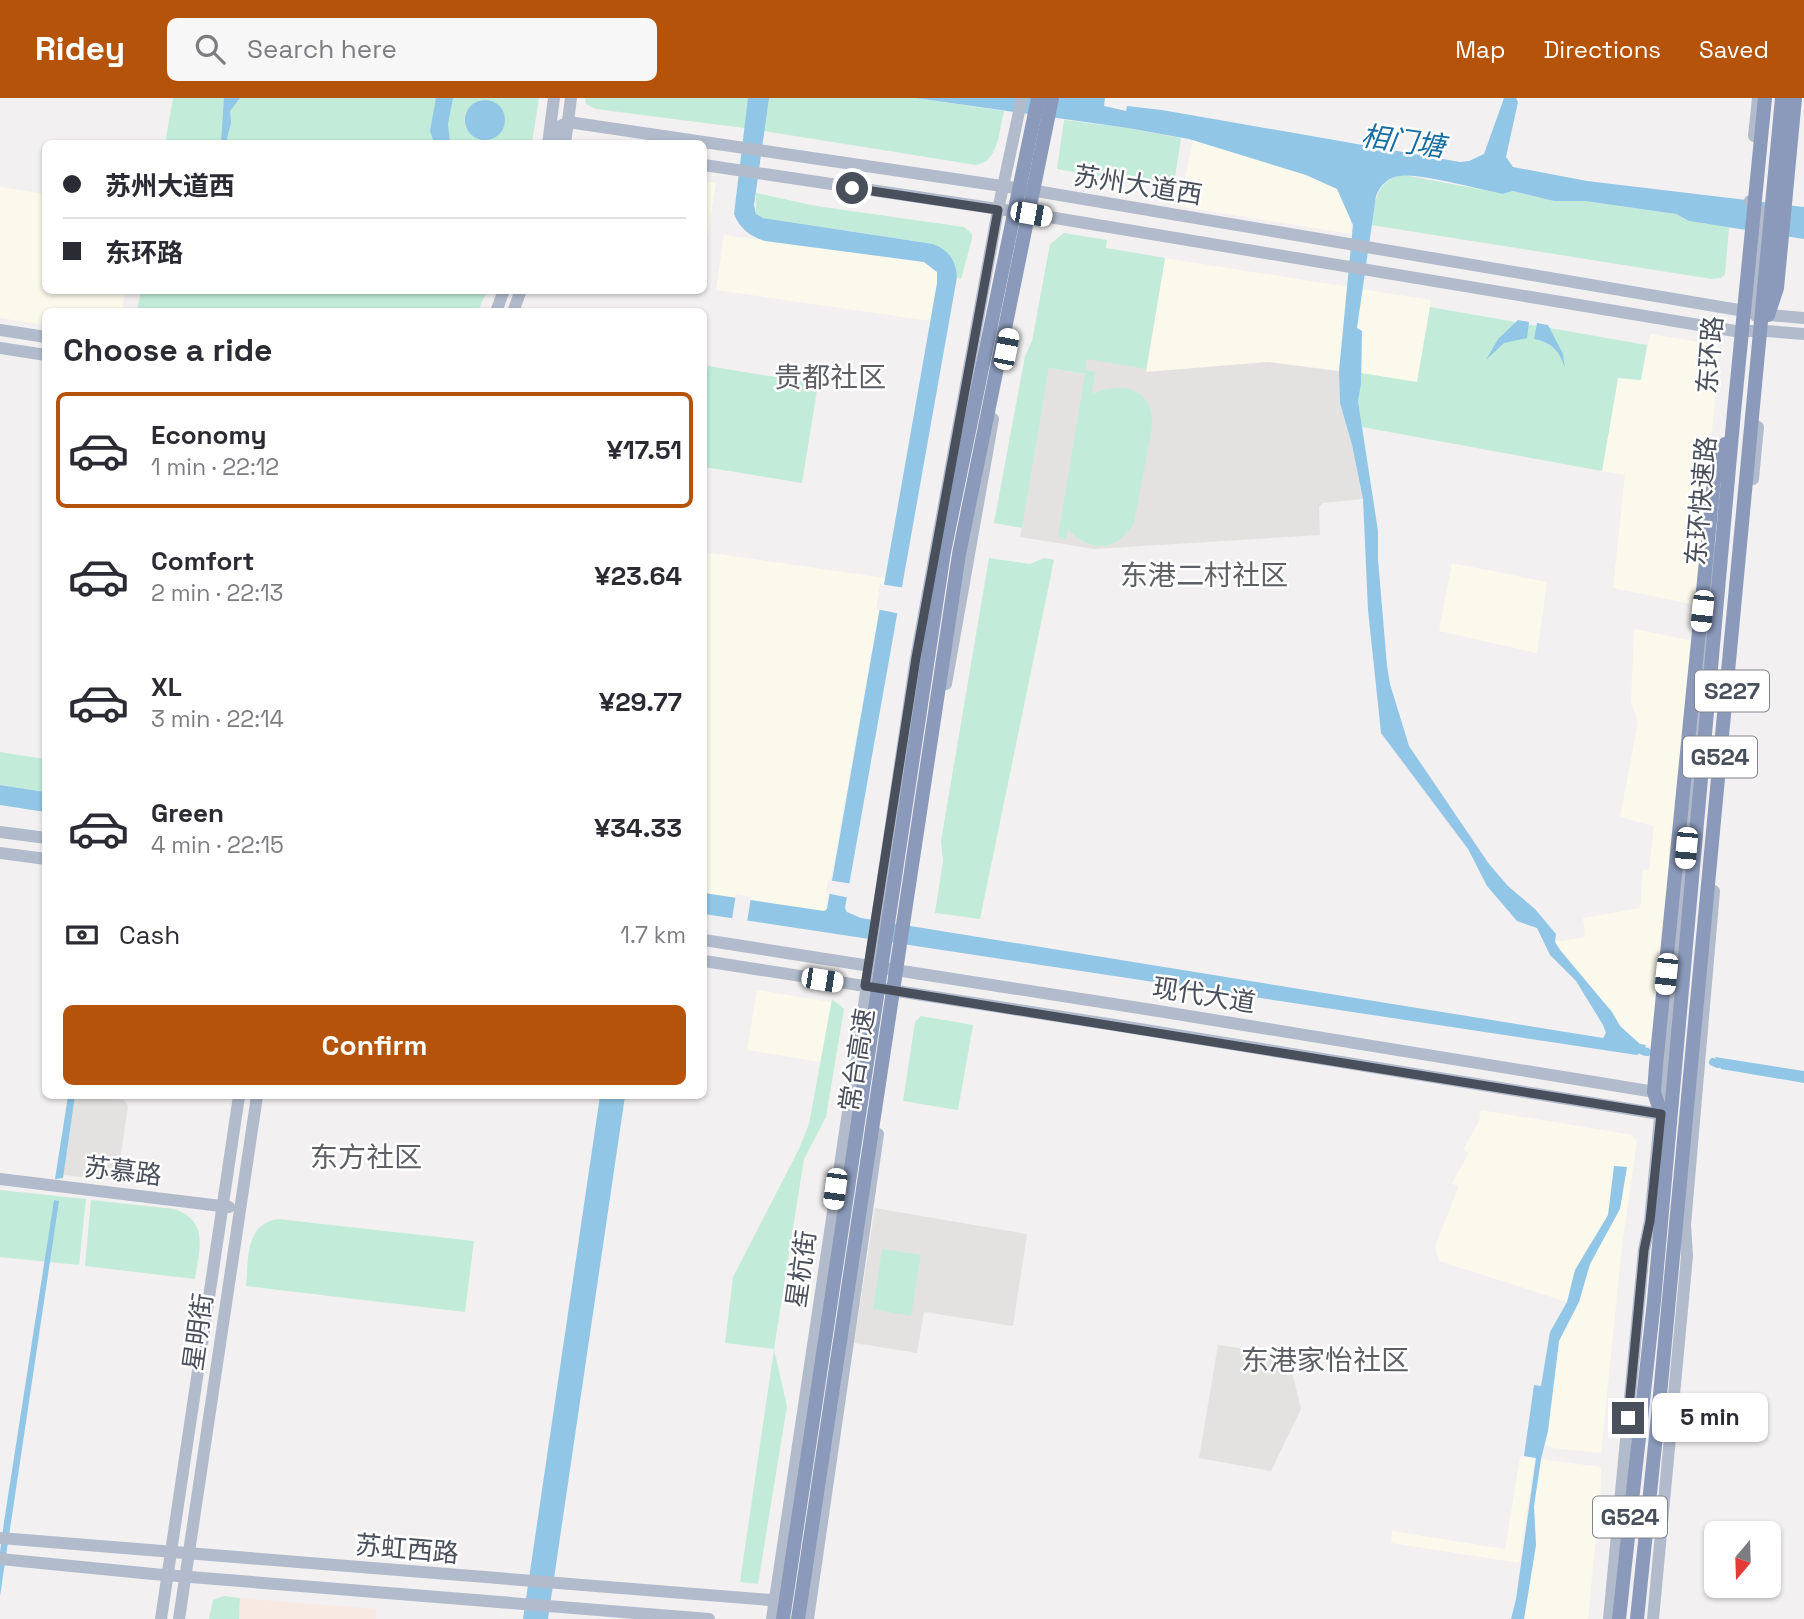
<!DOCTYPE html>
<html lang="en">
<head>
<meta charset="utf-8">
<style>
  :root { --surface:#fff; --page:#f7f7f7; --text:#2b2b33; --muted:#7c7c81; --line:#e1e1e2; --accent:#b45309 }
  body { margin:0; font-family:"Space Grotesk","Noto Sans SC",sans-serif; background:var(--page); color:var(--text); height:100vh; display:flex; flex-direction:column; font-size:26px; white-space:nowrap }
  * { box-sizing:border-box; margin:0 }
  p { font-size:23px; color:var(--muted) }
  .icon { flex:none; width:38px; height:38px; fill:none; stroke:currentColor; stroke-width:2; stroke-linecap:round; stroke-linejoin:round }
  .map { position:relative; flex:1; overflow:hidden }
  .drawer { position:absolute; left:42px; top:210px; width:665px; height:791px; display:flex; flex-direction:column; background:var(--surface); border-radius:10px; box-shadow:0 2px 5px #0004 }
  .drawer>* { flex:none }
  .banner { position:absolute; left:42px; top:42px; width:665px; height:154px; border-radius:10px; box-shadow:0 2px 5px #0004; display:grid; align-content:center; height:154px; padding:0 21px; background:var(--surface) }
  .needle { width:46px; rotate:199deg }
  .tools { position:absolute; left:1704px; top:1423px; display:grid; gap:14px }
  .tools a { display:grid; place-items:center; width:77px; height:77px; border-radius:10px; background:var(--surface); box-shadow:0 2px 5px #0004; font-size:35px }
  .end { position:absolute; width:32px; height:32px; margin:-16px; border:9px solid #49505c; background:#fff; box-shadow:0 0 0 4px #fff }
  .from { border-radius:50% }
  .bubble { position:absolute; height:49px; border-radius:10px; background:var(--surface); box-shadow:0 2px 5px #0004; font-size:23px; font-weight:600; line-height:49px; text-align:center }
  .car { position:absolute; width:21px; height:42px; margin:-21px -10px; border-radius:9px; box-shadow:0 0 5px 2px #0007; background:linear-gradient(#fff 24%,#345 0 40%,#fff 0 76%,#345 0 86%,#fff 0) }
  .banner b { display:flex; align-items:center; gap:24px; height:66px; font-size:26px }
  .banner b+b { border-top:2px solid var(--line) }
  .banner i { width:18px; height:18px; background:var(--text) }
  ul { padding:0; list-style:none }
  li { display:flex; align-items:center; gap:21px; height:116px; margin:0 14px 10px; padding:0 7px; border:4px solid transparent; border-radius:10px }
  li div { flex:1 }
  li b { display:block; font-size:26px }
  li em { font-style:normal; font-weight:600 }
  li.active { border-color:var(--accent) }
  li>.icon { width:63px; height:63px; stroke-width:1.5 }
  h2 { padding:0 21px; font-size:32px; line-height:84px }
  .pay { display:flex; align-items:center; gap:18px; height:77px; padding:0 21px; font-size:26px }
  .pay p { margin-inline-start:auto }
  .primary-button { display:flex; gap:14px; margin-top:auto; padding:14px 21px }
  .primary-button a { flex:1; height:80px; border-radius:10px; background:var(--accent); color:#fff; font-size:28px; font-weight:600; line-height:80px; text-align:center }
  header { display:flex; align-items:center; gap:42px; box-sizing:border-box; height:98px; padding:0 35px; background:var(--accent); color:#fff }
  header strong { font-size:33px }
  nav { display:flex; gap:38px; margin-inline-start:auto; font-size:24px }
  .search { width:490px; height:63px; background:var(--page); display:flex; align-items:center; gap:18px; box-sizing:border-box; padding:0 24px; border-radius:10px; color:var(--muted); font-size:26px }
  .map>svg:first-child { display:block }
  .commercial { fill:#fbf9eb }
  .education { fill:#e3e2e1 }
  .medical { fill:#f9e9e3 }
  .green { fill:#c2ecd9 }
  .water { fill:#92c6e6 }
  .pier { fill:#f2f0f0 }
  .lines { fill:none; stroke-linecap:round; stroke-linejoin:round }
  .canal { stroke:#92c6e6; stroke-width:8 }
  .major { stroke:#b2bbcc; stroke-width:12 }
  .highway { stroke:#8b9abb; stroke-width:14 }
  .route { stroke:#49505c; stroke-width:9 }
  .labels { text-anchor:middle; stroke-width:5; stroke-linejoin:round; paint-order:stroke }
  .shield { fill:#fff; stroke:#80848d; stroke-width:2 }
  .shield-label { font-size:24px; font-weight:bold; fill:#49505c }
  .street-label { font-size:26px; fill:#49505c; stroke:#fff }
  .water-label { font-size:28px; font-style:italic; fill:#176da1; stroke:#fff }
  .neighbourhood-label { font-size:28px; fill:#5d5f64; stroke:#fff }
</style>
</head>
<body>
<header>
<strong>Ridey</strong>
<div class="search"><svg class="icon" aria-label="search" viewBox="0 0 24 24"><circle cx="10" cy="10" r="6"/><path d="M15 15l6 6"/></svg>Search here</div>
<nav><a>Map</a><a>Directions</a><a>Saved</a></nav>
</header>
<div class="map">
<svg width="1804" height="1521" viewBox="0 0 1804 1521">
  <rect width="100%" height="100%" fill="#f2f0f0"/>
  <g class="commercial">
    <path d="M1193 42 1306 77 1332 88 1337 91 1350 116 1352 136 1182 109 1180 105Z"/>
    <path d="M704 84 716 85 707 140 704 147Z"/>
    <path d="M0 89 45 96 46 192 125 193 122 213 46 214 45 227 0 220Z"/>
    <path d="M724 137 924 164 937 174V186L931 223 716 192Z"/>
    <path d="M1165 160 1431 202 1417 284 1268 264 1146 274Z"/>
    <path d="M1650 236 1716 247 1719 258 1696 507 1613 490 1625 377 1602 373 1618 280 1641 282Z"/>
    <path d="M704 454 885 480 825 814 704 795Z"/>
    <path d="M1452 465 1547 484 1537 555 1439 533Z"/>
    <path d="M1634 531 1694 543 1656 949 1640 946 1627 935 1555 844 1585 839 1583 820 1640 810 1643 772H1649L1654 728 1620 719 1638 624 1631 604Z"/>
    <path d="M757 892 831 904 821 964 747 952Z"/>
    <path d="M1481 1012 1632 1037 1637 1043 1622 1148 1601 1355 1552 1350 1545 1346 1559 1243 1579 1204 1587 1174 1596 1155 1590 1145 1575 1172 1567 1204 1439 1163 1435 1149 1458 1089 1452 1085 1469 1055 1463 1052 1479 1023Z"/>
    <path d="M1520 1359 1535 1361 1519 1465 1391 1445 1392 1433 1505 1451Z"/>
    <path d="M1541 1361 1601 1369V1388L1588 1521H1524L1536 1447 1534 1408Z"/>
  </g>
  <g class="education">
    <path d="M1106 150 1165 160 1146 274 1268 264 1339 273 1340 305 1352 347 1363 401 1323 405 1319 409 1320 437 1094 451 1020 439 1049 270 1084 276Z"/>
    <path d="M75 998H94L124 1002 128 1008 117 1083 63 1077Z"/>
    <path d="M875 1110 1027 1136 1013 1228 924 1214 917 1255 854 1245Z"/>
    <path d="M1218 1247 1288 1257 1301 1311 1271 1373 1199 1360Z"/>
  </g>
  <path class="medical" d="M240 1500 376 1511V1521H239Z"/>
  <g class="green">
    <path d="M173 0H539L532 45 165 46Z"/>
    <path d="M585 0H917L1004 13C999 31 999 64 976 67L744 30 596 11 586 6Z"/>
    <path d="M1064 22 1128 30 1181 40 1173 92 1057 71Z"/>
    <path d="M1404 77 1494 94 1503 96 1513 93 1554 103H1585L1676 116 1689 123 1729 129 1725 176 1721 180 1712 181 1371 127C1375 104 1376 81 1404 77Z"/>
    <path d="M756 95 816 108 964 129 972 136V141L961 181 957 179C955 162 948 155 933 146L763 120 756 116Z"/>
    <path d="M1064 135 1107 142 1106 150 1165 160 1146 271 1087 261 1085 272 1095 274 1092 296C1117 284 1151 287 1152 323 1152 334 1149 345 1147 355 1143 379 1138 402 1134 425 1117 454 1091 455 1068 431L1066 441 1058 439 1085 276 1049 270 1022 430 994 425 1025 258 1032 243 1050 146Z"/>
    <path d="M141 192H487V193L478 213H137Z"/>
    <path d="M1430 209 1647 247 1641 282 1618 280 1602 373 1362 329 1358 303 1361 275 1417 284Z"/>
    <path d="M708 268 818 286 802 385 704 369V296Z"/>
    <path d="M989 460 1030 466 1044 460 1054 462 980 821 935 815 943 763 941 743Z"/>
    <path d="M0 654 45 661V694L0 687Z"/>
    <path d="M832 901 844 911 826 1019 804 1061 774 1251 787 1308 758 1486 740 1484 774 1251 725 1245 733 1179 798 1053 809 1026Z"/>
    <path d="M921 918 973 927 958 1012 903 1003 915 924Z"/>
    <path d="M0 1092 86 1101 79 1167 0 1159Z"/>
    <path d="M91 1102 174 1111C210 1123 199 1152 195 1181L85 1168Z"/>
    <path d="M278 1121 474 1143 465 1214 246 1188C249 1161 244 1127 278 1121Z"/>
    <path d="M882 1151 921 1157 911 1218 873 1211Z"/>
    <path d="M224 1498 240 1500 239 1521H209L213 1502Z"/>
  </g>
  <g class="water">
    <path d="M224 0H240L230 13 231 25 227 40 228 45H221Z"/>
    <path d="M436 0H453L448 26 450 45H434L430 33Z"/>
    <path d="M748 0H769L754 107 756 116 763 120 933 146C949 152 956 163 957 179L845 810 847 814 861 820 1603 940 1606 935 1603 927 1576 883 1550 857 1537 830 1517 823 1487 788 1468 751 1381 635 1368 512 1363 401 1352 347 1340 305 1339 273 1353 127 1337 91 1306 77 1189 41 1128 30 916 0H1105L1104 8 1126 13 1127 8 1162 12 1460 64 1469 63 1484 56 1504 0H1516L1518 4 1506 59 1513 69 1587 83 1804 109V141L1689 123 1676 116 1585 103H1554L1513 93 1503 96 1494 94C1473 90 1418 75 1400 78 1389 79 1380 87 1376 98L1357 230 1362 233 1361 286 1358 303 1378 433V461L1387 568 1390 586 1409 648 1489 766 1508 788 1535 811 1556 836 1555 844 1560 852 1612 914 1620 928 1640 946 1646 947 1643 953 1637 957 704 816V795L824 813 827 811 937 185V174L924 164 765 143C750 138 740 131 734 116Z"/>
    <circle cx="485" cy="22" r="20"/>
    <path d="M1518 222 1529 224 1527 240 1504 245 1486 262 1498 241Z"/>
    <path d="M1537 225 1548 227 1563 256 1565 270C1560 254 1552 244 1534 241Z"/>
    <path d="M0 687 45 694V714L0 707Z"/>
    <path d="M1715 959 1804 973V985L1721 971Z"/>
    <path d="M68 998H75L63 1080 55 1081Z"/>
    <path d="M600 998H625L548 1521H523Z"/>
    <path d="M1614 1068 1627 1069 1620 1111 1590 1166 1579 1204 1559 1243 1548 1333 1541 1361 1534 1408 1536 1447 1524 1521H1511L1516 1501 1536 1360 1524 1358 1534 1287 1541 1288 1550 1234 1567 1204 1575 1172 1608 1117Z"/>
    <path d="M54 1102 59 1103 0 1498V1454L4 1424Z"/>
  </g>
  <g class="pier">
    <path d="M880 486 906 490 901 516 876 511Z"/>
    <path d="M828 782 853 786 850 800 826 795Z"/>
    <path d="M736 796 751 799 747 824 732 821Z"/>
  </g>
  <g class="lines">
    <g class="canal">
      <path d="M1643 953 1647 954"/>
      <path d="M1713 964 1718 966"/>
    </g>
    <g class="major">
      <path d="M1754 38 1758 0"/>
      <path d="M548 46 554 0"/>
      <path d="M564 46 550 33 568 24 1036 93 1768 217 1804 220"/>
      <path d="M565 46 571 0"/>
      <path d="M704 67 1031 116 1735 233H1766L1804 236"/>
      <path d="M1750 103 1761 115 1752 213 1756 218"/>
      <path d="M496 214 504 192"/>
      <path d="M513 214 521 192"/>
      <path d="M0 232 46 239"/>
      <path d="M0 250 46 257"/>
      <path d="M1753 381 1758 329"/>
      <path d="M946 586 993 321"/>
      <path d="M0 734 46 740"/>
      <path d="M0 755 46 761"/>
      <path d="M704 842 1152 912 1661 995"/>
      <path d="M704 863 1121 928 1666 1017"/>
      <path d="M0 1081 229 1109"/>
      <path d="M0 1440 782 1503"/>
      <path d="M0 1461 153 1476 709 1521"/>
      <path d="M161 1521 239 998"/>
      <path d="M179 1521 257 998"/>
      <path d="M772 1521 916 560 998 112 1022 0"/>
      <path d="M808 1521 878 1036"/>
      <path d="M1609 1521 1644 1152 1650 1123 1715 453"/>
      <path d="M1653 1521 1687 1158 1685 1127 1714 793"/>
    </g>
    <g class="highway">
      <path d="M1768 217 1777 190 1795 0"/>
      <path d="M1661 1016 1654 994 1656 967 1714 382 1725 346"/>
      <path d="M783 1521 944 454 1038 0"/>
      <path d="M798 1521 959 456 1052 0"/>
      <path d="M1619 1521 1654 1203 1734 314 1765 0"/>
      <path d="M1637 1521 1658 1318 1782 0"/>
    </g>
  </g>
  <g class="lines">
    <path class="route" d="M852 90 998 112 916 560 865 888 1661 1016 1650 1123 1644 1152 1628 1320"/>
  </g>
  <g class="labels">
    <g class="shield">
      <rect x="1695" y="572.5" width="74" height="41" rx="5"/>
      <rect x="1683" y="638.5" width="74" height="41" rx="5"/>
      <rect x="1593" y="1398.5" width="74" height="41" rx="5"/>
    </g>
    <g class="shield-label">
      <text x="1732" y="601">S227</text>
      <text x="1720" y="667">G524</text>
      <text x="1630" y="1427">G524</text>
    </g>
    <g class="street-label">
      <text transform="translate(1138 87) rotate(9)" y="9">苏州大道西</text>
      <text transform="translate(1710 257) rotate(-85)" y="9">东环路</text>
      <text transform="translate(1701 403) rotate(-85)" y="9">东环快速路</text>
      <text transform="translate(1204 897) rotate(9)" y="9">现代大道</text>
      <text transform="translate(857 962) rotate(-81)" y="9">常台高速</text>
      <text transform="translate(123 1073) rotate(7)" y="9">苏慕路</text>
      <text transform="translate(801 1171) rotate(-82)" y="9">星杭街</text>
      <text transform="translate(198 1234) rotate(-82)" y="9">星明街</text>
      <text transform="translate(407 1451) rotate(5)" y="9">苏虹西路</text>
    </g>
    <g class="water-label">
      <text transform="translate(1403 43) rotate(8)" y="10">相门塘</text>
    </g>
    <g class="neighbourhood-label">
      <text x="830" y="289">贵都社区</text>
      <text x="1204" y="487">东港二村社区</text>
      <text x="366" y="1069">东方社区</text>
      <text x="1325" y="1272">东港家怡社区</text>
    </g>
  </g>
</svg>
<div class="tools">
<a><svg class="needle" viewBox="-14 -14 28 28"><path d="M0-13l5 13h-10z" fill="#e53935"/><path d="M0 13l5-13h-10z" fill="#7c7c81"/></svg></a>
</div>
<i class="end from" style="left:852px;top:90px"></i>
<i class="end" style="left:1628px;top:1320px"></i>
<div class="bubble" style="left:1652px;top:1295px;width:116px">5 min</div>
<i class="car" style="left:1031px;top:116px;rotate:100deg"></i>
<i class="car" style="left:1006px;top:251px;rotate:11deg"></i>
<i class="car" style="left:1702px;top:513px;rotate:186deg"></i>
<i class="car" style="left:1686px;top:750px;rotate:185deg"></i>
<i class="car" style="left:1666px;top:876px;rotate:186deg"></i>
<i class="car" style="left:822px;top:882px;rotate:99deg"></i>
<i class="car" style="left:835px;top:1091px;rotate:188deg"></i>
<div class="banner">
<b><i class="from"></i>苏州大道西</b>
<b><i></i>东环路</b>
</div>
<section class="drawer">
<h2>Choose a ride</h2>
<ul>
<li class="active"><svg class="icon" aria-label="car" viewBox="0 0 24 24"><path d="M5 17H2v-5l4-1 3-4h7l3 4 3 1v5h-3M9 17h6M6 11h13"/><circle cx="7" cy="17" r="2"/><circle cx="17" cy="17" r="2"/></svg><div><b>Economy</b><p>1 min · 22:12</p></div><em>¥17.51</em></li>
<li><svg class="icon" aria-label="car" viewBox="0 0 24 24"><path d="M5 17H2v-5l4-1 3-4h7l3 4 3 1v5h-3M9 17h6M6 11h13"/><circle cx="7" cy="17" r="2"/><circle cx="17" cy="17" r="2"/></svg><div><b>Comfort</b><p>2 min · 22:13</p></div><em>¥23.64</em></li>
<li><svg class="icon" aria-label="car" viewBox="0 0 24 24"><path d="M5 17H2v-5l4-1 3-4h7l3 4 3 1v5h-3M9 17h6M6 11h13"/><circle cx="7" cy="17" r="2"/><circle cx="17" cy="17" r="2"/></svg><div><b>XL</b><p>3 min · 22:14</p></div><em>¥29.77</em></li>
<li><svg class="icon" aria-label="car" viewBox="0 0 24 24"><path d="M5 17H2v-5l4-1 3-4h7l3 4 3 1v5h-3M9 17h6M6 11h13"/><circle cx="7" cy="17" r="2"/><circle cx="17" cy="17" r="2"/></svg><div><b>Green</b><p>4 min · 22:15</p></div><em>¥34.33</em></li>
</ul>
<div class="pay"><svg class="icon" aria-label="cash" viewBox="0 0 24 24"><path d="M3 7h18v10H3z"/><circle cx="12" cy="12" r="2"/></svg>Cash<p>1.7 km</p></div>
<div class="primary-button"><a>Confirm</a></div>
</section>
</div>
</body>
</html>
